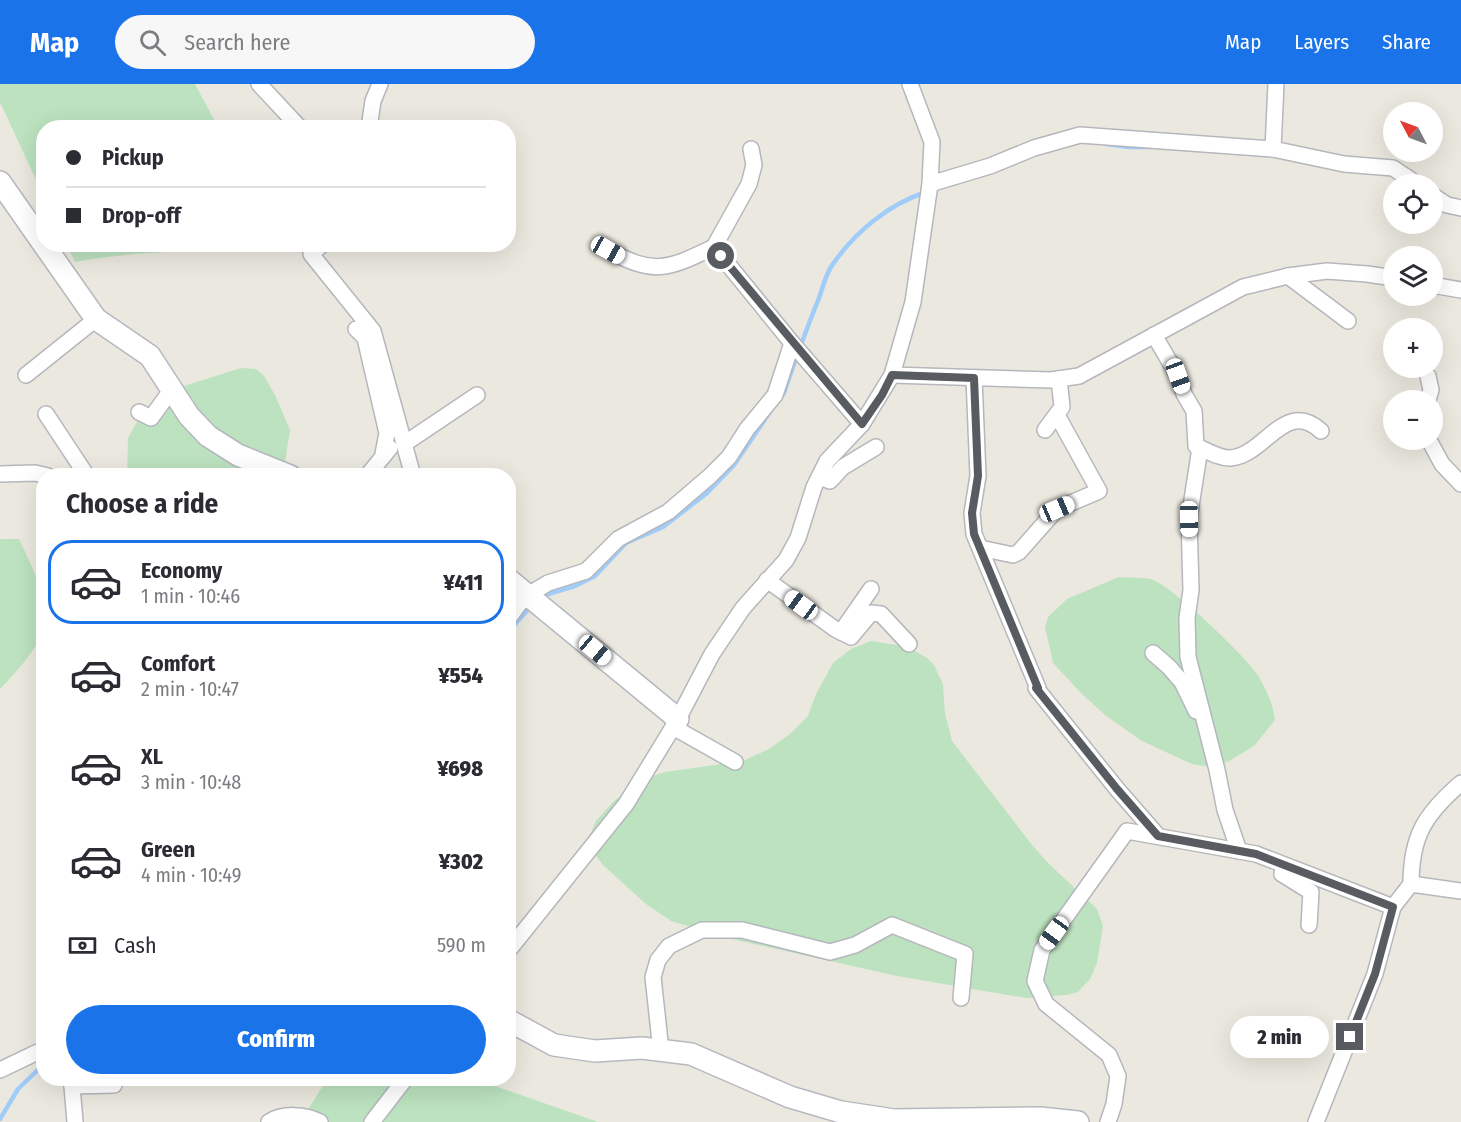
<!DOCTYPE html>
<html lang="en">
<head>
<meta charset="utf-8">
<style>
  :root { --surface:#fff; --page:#f7f7f7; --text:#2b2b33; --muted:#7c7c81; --line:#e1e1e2; --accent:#1a73e8 }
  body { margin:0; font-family:"Fira Sans Condensed",sans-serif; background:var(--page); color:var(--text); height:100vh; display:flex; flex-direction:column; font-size:22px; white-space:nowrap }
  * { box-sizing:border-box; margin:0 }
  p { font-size:20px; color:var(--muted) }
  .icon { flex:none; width:33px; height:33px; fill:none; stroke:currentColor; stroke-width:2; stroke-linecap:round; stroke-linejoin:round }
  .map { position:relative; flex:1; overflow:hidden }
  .sheet { position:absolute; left:36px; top:384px; width:480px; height:618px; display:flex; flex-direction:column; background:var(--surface); border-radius:24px; box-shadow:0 6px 24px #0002 }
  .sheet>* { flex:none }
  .top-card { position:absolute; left:36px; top:36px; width:480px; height:132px; border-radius:24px; box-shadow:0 6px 24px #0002; display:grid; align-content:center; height:132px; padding:0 30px; background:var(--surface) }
  .needle { width:39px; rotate:311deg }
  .fabs { position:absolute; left:1383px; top:18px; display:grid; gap:12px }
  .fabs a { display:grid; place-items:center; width:60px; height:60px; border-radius:50%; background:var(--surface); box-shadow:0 6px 24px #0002; font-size:30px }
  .end { position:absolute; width:27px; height:27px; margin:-14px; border:8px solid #585b60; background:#fff; box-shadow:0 0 0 3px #fff }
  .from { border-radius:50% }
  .bubble { position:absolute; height:42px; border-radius:21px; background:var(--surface); box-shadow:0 6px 24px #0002; font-size:20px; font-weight:800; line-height:42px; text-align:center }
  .car { position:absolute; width:18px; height:36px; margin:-18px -9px; border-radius:8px; box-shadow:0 0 4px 2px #0007; background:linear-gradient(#fff 24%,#345 0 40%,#fff 0 76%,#345 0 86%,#fff 0) }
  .top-card b { display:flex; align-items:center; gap:21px; height:57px; font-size:22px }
  .top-card b+b { border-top:2px solid var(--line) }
  .top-card i { width:15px; height:15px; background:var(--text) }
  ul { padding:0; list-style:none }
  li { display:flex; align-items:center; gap:18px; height:84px; margin:0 12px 9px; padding:0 18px; border:3px solid transparent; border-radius:24px }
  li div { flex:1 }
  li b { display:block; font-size:22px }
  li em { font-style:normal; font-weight:800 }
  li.on { border-color:var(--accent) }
  li>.icon { width:54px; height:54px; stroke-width:1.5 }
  h2 { padding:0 30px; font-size:27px; line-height:72px }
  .pay { display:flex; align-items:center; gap:15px; height:66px; padding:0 30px; font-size:22px }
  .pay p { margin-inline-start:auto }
  .primary-button { display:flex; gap:12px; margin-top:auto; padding:12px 30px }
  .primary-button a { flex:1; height:69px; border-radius:36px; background:var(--accent); color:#fff; font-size:24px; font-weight:800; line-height:69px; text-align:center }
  header { display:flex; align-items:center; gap:36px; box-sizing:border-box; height:84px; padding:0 30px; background:var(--accent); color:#fff }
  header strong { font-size:28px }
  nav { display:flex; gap:33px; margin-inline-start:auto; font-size:21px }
  .search { width:420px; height:54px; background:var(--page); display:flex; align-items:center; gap:15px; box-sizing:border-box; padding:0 21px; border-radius:33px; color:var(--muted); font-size:22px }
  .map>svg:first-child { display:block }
  .green { fill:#bce2bf }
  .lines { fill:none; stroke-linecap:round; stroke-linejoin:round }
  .stream { stroke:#a0ccfa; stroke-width:4.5 }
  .street-casing { stroke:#b5b7bc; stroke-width:18 }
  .secondary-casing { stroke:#b5b8be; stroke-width:24 }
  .street { stroke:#fff; stroke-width:15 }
  .secondary { stroke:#fff; stroke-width:21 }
  .route { stroke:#585b60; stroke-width:8 }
</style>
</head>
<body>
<header>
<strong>Map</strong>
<div class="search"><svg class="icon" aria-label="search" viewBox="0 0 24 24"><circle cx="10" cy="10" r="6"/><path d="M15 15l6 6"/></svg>Search here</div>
<nav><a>Map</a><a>Layers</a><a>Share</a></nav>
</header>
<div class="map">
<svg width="1461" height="1038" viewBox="0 0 1461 1038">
  <rect width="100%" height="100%" fill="#ebe9df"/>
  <g class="green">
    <path d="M0 0H195L218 43 44 44 43 111 0 18Z"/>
    <path d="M67 161H255L250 163C191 168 132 167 75 178Z"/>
    <path d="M241 284 256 285 264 292 275 311 290 346 283 391 127 392 128 354 141 331 181 303Z"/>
    <path d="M0 455H19C31 481 49 514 44 544 40 562 13 592 0 605Z"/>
    <path d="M1119 493C1129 494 1141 493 1151 495 1170 500 1249 575 1259 593 1267 607 1273 620 1275 636L1254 662 1229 677 1210 683 1192 680 1142 657 1105 631 1081 609 1053 579 1045 543 1048 533 1067 515Z"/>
    <path d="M871 557 897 561 915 567 927 574 934 581 943 600 945 630 952 657 1032 761 1048 779 1097 825 1103 842 1097 879 1090 895 1078 908 1066 911 1026 914 897 892 736 856 671 837 646 820 603 781 589 763V753L596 737 614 717 641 696 665 688 743 677 769 665 790 650 808 632 816 610 833 579 851 565Z"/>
    <path d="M328 994 475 995 598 1038H300Z"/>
  </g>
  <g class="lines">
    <g class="stream">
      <path d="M1106 60 1129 63H1151"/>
      <path d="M780 314 784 309C795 277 806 246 819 214 823 203 826 189 833 180 855 148 889 120 926 108"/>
      <path d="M540 515 545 511 575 502 595 492 626 459 663 443 707 409 734 381 770 328"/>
      <path d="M508 554 515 540 531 522"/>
      <path d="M0 1035 18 1005 44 980"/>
    </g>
    <g class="street-casing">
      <g id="street">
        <path d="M259 0 300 44"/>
        <path d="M369 44 373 17 380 0"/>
        <path d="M1273 65 1276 0"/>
        <path d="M930 100 990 82 1034 64 1080 51 1273 65 1344 80 1393 84 1417 100"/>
        <path d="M1432 111 1447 121 1461 124"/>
        <path d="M323 160 311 170 373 247 413 392"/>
        <path d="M714 163 749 100 754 81 751 65"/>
        <path d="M608 166C655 192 668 185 714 163L792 259 862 340"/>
        <path d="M1288 192 1348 237"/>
        <path d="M1432 201 1461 206"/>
        <path d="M356 245 365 254 387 349 383 370"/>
        <path d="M1154 251 1178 292 1184 310 1194 327 1196 362C1206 366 1220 375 1231 374 1265 371 1285 314 1321 347"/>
        <path d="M26 291 96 235"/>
        <path d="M892 291 1051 296 1079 292 1243 203 1288 192 1327 187 1367 190 1394 194"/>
        <path d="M974 294 978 392 972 429 974 450 1038 604H1036L1117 705 1158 752"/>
        <path d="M1428 316 1431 306 1428 292"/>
        <path d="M139 328 151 334 172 305"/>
        <path d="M46 330 85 389 83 392"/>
        <path d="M1045 346 1062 323 1059 295"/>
        <path d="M1429 356 1442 380 1461 400"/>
        <path d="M404 360 477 311"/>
        <path d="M1200 364 1189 435 1191 506 1187 534 1188 573 1217 686 1225 726 1239 767"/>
        <path d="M0 390 35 389 48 392"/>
        <path d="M367 392 390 364"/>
        <path d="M819 393 830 397 843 383 876 363"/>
        <path d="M980 464 1013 471 1019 468 1057 425 1099 407 1057 331"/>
        <path d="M767 496 835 545 851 553 871 529 881 530 909 560"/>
        <path d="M508 535 519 520 528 511 548 499 586 487 618 455 668 428 710 392 729 373 747 345 775 311 792 259"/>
        <path d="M841 548 871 505"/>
        <path d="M1153 569 1169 583 1182 598 1196 627"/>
        <path d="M673 643 735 678"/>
        <path d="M1284 781 1282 790 1311 808 1309 841"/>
        <path d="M1411 800C1411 752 1425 730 1461 699"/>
        <path d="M1393 823 1411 800 1461 807"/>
        <path d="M508 867 626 720 678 635 712 570 743 524 786 476 798 454 814 403 827 377 862 340 892 291 913 218 930 100 932 58 910 0"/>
        <path d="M661 967 653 893 658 876 669 862 702 846H742L830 868 855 861 892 841 965 870 961 914"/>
        <path d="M0 986 44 965"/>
        <path d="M70 994 72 1002 75 1038"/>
        <path d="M72 1002 114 1001"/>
        <path d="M269 1038C282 1029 306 1030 320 1038"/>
        <path d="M372 1038 406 994"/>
        <path d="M1108 1038 1114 1020 1118 992 1109 971 1046 920 1035 897 1042 866 1127 747 1256 770 1393 823 1375 890 1316 1038"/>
      </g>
    </g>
    <g class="secondary-casing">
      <g id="secondary">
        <path d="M0 98 96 235 150 272 189 332 208 352 238 371 290 392"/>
        <path d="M508 495 678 635"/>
        <path d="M508 936 554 961 595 967 642 964 691 970 790 1013 841 1028 894 1036 1040 1034 1078 1038"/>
      </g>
    </g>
    <use href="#street" class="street"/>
    <use href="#secondary" class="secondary"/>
  </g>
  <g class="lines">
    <path class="route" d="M721 172 862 340 882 311 892 291 974 294 978 392 972 429 974 450 1038 604H1036L1117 705 1158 752 1256 770 1393 823 1375 890 1350 953"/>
  </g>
</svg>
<div class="fabs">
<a><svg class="needle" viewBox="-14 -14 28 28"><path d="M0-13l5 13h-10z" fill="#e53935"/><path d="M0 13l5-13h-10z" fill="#7c7c81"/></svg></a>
<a><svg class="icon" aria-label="locate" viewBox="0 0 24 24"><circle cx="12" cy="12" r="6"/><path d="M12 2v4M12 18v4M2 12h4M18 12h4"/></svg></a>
<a><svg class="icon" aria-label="layers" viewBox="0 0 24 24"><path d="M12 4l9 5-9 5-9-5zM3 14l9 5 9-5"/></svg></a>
<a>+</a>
<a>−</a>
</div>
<i class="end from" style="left:721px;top:172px"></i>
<i class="end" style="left:1350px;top:953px"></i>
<div class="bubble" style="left:1230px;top:932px;width:99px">2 min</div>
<i class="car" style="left:608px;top:166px;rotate:119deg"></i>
<i class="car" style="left:1178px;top:292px;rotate:160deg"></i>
<i class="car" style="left:1057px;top:425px;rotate:67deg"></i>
<i class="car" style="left:1189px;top:435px;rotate:179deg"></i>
<i class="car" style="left:801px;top:521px;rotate:306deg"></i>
<i class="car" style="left:595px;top:566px;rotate:130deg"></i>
<i class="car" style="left:1054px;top:849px;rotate:216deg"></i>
<div class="top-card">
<b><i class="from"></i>Pickup</b>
<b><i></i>Drop-off</b>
</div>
<section class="sheet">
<h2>Choose a ride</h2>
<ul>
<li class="on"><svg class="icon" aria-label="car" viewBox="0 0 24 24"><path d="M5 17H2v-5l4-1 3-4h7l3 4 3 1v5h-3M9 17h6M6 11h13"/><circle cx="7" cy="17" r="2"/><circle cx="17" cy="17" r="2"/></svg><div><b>Economy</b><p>1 min · 10:46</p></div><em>¥411</em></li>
<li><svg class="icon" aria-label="car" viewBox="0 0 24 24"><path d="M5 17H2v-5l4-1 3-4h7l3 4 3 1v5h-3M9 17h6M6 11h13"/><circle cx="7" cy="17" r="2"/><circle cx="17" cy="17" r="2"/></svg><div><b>Comfort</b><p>2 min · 10:47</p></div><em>¥554</em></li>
<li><svg class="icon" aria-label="car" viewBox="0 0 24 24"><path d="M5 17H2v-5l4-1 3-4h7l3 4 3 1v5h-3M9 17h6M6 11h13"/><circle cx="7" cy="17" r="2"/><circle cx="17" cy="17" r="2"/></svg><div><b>XL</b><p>3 min · 10:48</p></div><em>¥698</em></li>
<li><svg class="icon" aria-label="car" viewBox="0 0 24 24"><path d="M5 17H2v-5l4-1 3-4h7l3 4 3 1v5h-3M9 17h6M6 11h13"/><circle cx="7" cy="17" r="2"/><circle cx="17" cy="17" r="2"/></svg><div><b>Green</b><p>4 min · 10:49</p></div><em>¥302</em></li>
</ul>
<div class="pay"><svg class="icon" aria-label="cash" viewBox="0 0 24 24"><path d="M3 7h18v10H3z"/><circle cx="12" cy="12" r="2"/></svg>Cash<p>590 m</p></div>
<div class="primary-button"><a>Confirm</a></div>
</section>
</div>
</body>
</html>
